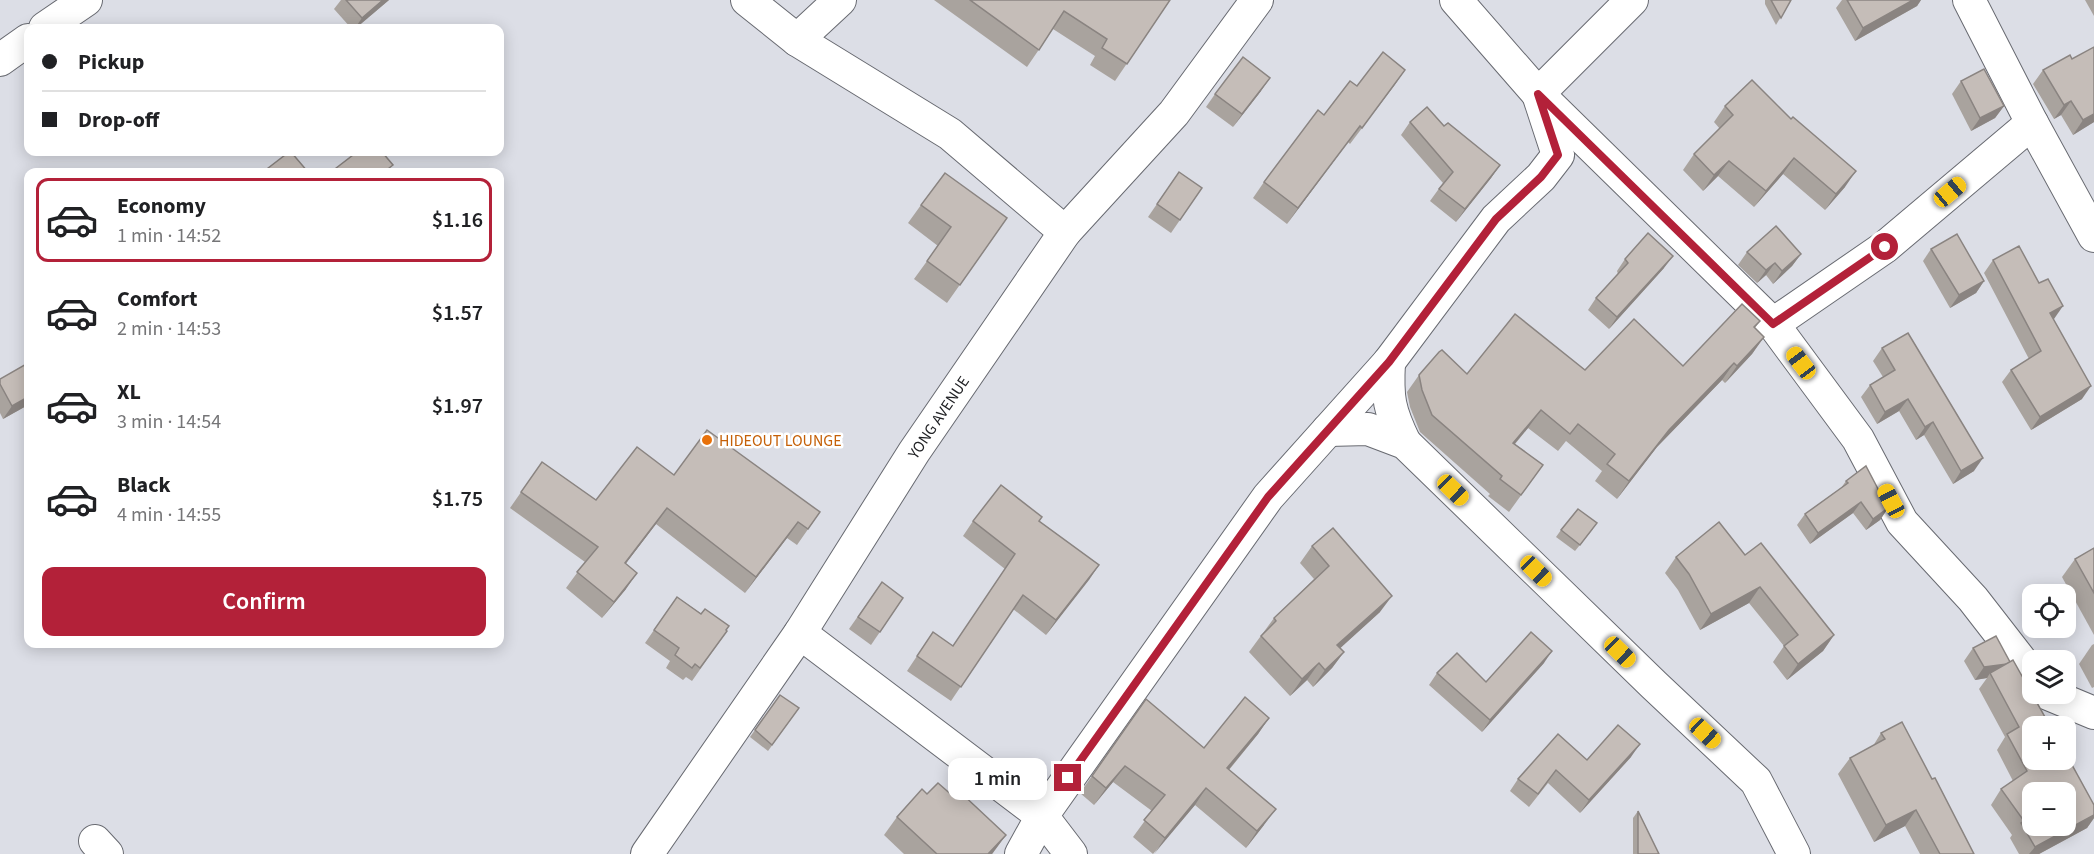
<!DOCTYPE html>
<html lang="en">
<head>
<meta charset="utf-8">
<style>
  :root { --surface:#fff; --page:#f2f2f2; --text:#202124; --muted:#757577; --line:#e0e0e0; --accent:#b32139 }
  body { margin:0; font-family:"Source Sans 3",sans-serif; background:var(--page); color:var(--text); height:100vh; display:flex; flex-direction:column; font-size:22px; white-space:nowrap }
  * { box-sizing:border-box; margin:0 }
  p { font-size:20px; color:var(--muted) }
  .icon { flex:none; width:33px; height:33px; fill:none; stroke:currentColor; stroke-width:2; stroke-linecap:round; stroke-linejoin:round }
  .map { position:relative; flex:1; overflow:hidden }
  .drawer { position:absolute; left:24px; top:168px; width:480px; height:480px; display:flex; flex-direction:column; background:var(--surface); border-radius:12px; box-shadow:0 3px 15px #0003 }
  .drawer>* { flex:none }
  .guide { position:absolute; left:24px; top:24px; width:480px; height:132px; border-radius:12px; box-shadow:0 3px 15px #0003; display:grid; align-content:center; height:132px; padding:0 18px; background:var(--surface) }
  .fabs { position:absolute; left:2022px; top:584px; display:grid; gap:12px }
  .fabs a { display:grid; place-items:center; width:54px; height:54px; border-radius:12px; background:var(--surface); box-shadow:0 3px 15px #0003; font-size:30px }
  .end { position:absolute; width:27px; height:27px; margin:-14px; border:8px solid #b32139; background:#fff; box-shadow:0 0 0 3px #fff }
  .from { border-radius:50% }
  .bubble { position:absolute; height:42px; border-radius:12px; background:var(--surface); box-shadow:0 3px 15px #0003; font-size:20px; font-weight:600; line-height:42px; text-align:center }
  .car { position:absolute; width:18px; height:36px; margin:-18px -9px; border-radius:8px; box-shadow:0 0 4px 2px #0007; background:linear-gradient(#f5c518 24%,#345 0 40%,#f5c518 0 76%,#345 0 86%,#f5c518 0) }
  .guide b { display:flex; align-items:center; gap:21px; height:57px; font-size:22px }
  .guide b+b { border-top:2px solid var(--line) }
  .guide i { width:15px; height:15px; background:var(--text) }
  ul { padding:10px 0 0; list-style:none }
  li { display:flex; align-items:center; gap:18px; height:84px; margin:0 12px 9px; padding:0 6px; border:3px solid transparent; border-radius:12px }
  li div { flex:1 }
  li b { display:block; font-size:22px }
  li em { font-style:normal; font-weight:600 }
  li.on { border-color:var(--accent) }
  li>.icon { width:54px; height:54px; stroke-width:1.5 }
  .action { display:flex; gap:12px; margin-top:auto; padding:12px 18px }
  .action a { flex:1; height:69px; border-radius:12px; background:var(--accent); color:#fff; font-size:24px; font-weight:600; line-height:69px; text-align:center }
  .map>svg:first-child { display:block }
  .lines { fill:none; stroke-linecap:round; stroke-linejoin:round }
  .minor-casing { stroke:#686a71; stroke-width:34 }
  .minor { stroke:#fff; stroke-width:32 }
  .wall { fill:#a9a39e }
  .shaded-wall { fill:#8a8481 }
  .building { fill:#c5bdb8; stroke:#8a8481; stroke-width:1.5; fill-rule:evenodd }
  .route { stroke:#b32139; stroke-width:8 }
  .food-dot { fill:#e8710a; stroke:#fff; stroke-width:2 }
  .labels { text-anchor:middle; stroke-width:5; stroke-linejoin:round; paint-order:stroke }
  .street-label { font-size:16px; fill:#222326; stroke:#fff }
  .food-label { font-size:16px; fill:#c56008; stroke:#fff; text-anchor:start }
</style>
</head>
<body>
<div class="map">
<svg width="2094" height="854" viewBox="0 0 2094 854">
  <rect width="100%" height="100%" fill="#dcdee6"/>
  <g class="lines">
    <g class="minor-casing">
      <g id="minor">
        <path d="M747 0 797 40 950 134 1065 232"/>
        <path d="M1456 0 1538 94 1773 324 1858 439 1902 522 1973 599 2032 675"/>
        <path d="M1969 0 2032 123 2094 236"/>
        <path d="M45 28 86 0"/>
        <path d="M797 40 840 0"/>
        <path d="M0 60 28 40"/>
        <path d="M1773 324 1885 247 2032 123"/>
        <path d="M1389 362C1387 398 1389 410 1405 443"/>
        <path d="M1328 430 1368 429 1405 443 1654 685 1756 781 1794 854"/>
        <path d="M800 633 1042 816 1071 854"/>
        <path d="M2046 693 2094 713"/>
        <path d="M95 841 107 854"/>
        <path d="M647 854 800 633 914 452 1065 232 1174 113 1257 0"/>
        <path d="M1021 854 1042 816 1268 497 1389 362 1496 219 1541 177 1558 155 1538 94 1632 0"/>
      </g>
    </g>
    <use href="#minor" class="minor"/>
  </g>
  <g class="wall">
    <path d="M341 0H389L356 28H351L334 9Z"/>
    <path d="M934 0H1170L1115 81 1090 65 1095 56 1053 29 1027 67Z"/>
    <path d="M1765 0H1791L1776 25 1765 4Z"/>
    <path d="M1842 0H1921L1917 6 1855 41 1836 8Z"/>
    <path d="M2085 0H2094V16Z"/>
    <path d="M2072 59 2094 122 2073 135 2061 115 2054 119 2033 84 2043 70Z"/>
    <path d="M1405 70 1350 144 1348 142 1287 224 1253 198 1264 182 1324 115 1357 86Z"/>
    <path d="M1961 81 2004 106 1995 118 1971 131 1952 94Z"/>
    <path d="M1261 91 1233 127 1206 107 1215 94Z"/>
    <path d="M1725 106 1845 187 1825 210 1783 174 1754 207 1718 176 1703 191 1683 170 1694 154 1720 129 1714 122Z"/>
    <path d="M1410 122 1444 126 1500 165 1491 178 1456 222 1430 201 1443 183 1401 135Z"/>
    <path d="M1179 172 1202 188 1171 233 1148 217Z"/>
    <path d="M921 205 1007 218 947 303 914 279 938 246 908 223Z"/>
    <path d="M1931 249 1984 281 1976 293 1950 308 1923 261Z"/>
    <path d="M1747 252 1801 254 1792 266 1773 284 1766 275 1757 283 1738 265Z"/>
    <path d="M1625 259 1664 268 1609 329 1588 310 1596 298 1618 274 1617 271Z"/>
    <path d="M1993 260 2054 319H2053L2082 399 2031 430 2002 382 2011 370 2029 359 1984 273Z"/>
    <path d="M1760 321 1755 328 1764 337 1752 354 1725 383 1722 380 1657 447 1617 499 1595 481 1602 471 1566 441 1558 451 1528 428 1515 444 1543 465 1509 512 1488 496 1490 494 1420 432 1410 407 1407 392 1419 375 1467 374 1683 366Z"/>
    <path d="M1882 348 1974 471 1953 484 1924 435 1916 440 1899 411 1877 424 1861 397 1870 385 1883 377 1873 361Z"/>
    <path d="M0 379 28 405 3 419 0 413Z"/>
    <path d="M542 462 596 500 674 475 820 512 797 545 787 538 745 593 656 524 626 563V589L602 618 566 588 585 562 510 508Z"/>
    <path d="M1846 481 1888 508 1880 520 1866 530 1853 513 1810 544 1797 525 1805 514 1841 488Z"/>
    <path d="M973 521H1039L1099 565 1046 635 1013 609 951 701 907 671 933 632 953 646 1005 569 963 536Z"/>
    <path d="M1593 529 1575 551 1556 537 1561 530Z"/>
    <path d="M1312 546 1380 612 1340 648 1344 652 1332 668 1313 687 1307 680 1290 696 1249 652 1274 618 1314 579 1300 563Z"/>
    <path d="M2094 548V635L2062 577 2075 559Z"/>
    <path d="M1745 555 1834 635 1823 651 1787 680 1773 662 1784 646 1749 603 1700 630 1678 590 1665 573 1676 557Z"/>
    <path d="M882 582 903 598 871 645 849 629Z"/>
    <path d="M677 597 727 631 692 681 686 677 683 680 666 668 670 661 645 643Z"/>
    <path d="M2094 644V687L2092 688 2079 664 2092 645Z"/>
    <path d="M1973 648 2010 662 2094 805V818L2087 828 2039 854H2019L2010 838 2012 835 1991 805 2001 789 2013 781 1997 750 2005 737 1979 689 1987 678 1975 680 1964 661Z"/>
    <path d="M1544 663 1482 732 1429 685 1437 673 1486 682Z"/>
    <path d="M780 695 799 708 768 751 750 737Z"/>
    <path d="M1146 699 1204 748 1269 718 1258 734 1229 770 1264 825 1246 848 1195 805 1153 854 1133 837 1152 811 1113 782 1094 805 1080 793Z"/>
    <path d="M1881 733 1932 779 1974 854H1920L1905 826 1874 842 1838 774 1850 758 1873 746Z"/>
    <path d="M1631 757 1580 813 1548 783 1529 807 1510 791 1518 779 1587 760Z"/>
    <path d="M927 794 954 797 1006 835 992 854H904L884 835 897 817Z"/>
    <path d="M1638 811 1659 854H1633V818Z"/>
  </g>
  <g class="shaded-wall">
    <path d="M383 0H389L356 28H355L362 18Z"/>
    <path d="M1913 0H1921L1917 6 1855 41 1863 28Z"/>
    <path d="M1405 70 1394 86 1350 144 1362 128Z"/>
    <path d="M1270 78 1261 91 1233 127 1242 114Z"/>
    <path d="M2071 101 2061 115 2054 119 2064 105Z"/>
    <path d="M2004 106 1995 118 1971 131 1980 118Z"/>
    <path d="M2094 114V122L2073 135 2083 120Z"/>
    <path d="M1360 126 1348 142 1287 224 1298 208Z"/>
    <path d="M1794 158 1783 174 1754 207 1766 191Z"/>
    <path d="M1729 161 1718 176 1703 191 1714 175Z"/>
    <path d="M1500 165 1491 178 1456 222 1465 209Z"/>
    <path d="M1856 171 1845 187 1825 210 1836 194Z"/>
    <path d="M1801 254 1792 266 1773 284 1782 271Z"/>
    <path d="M1673 256 1664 268 1609 329 1617 317Z"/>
    <path d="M1775 263 1766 275 1757 283 1766 270Z"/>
    <path d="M1984 281 1976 293 1950 308 1959 295Z"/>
    <path d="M2063 306 2054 319 2041 326 2050 313Z"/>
    <path d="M1764 337 1752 354 1725 383 1737 366Z"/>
    <path d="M1734 363 1722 380 1657 447 1617 499 1629 481 1669 430Z"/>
    <path d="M2091 386 2082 399 2031 430 2040 417Z"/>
    <path d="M28 397V405L3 419 12 406Z"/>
    <path d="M1908 399 1899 411 1877 424 1885 412Z"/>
    <path d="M1541 410 1528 428 1501 460 1513 443Z"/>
    <path d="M1933 422 1924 435 1916 440 1925 427Z"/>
    <path d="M1983 458 1974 471 1953 484 1961 471Z"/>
    <path d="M1861 502 1853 513 1810 544 1818 533Z"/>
    <path d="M667 508 656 524 614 579 625 563Z"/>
    <path d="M1888 508 1880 520 1866 530 1873 519Z"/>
    <path d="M798 522 787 538 745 593 756 577Z"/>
    <path d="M1099 565 1089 580 1046 635 1056 620Z"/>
    <path d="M637 573 626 589 602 618 614 602Z"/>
    <path d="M1760 587 1749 603 1700 630 1711 614Z"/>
    <path d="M1392 596 1380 612 1325 662 1337 645Z"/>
    <path d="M1834 635 1823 651 1787 680 1798 664Z"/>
    <path d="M1552 651 1544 663 1482 732 1490 720Z"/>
    <path d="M1344 652 1332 668 1313 687 1325 670Z"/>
    <path d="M1319 663 1307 680 1290 696 1302 679Z"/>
    <path d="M2011 663 1990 673 1987 678 1975 680 1984 667Z"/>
    <path d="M1269 718 1258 734 1216 785 1227 768Z"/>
    <path d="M1640 744 1631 757 1580 813 1589 800Z"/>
    <path d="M1125 766 1113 782 1094 805 1106 788Z"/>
    <path d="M1206 788 1195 805 1154 854 1165 838Z"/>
    <path d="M1276 809 1264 825 1246 848 1257 831Z"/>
    <path d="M1916 810 1905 826 1874 842 1886 825Z"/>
    <path d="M2094 815V818L2087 828 2039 854H2029L2035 847Z"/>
    <path d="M1006 835 992 854H988Z"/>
  </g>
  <g class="building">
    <path d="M346 0H383L362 18Z"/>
    <path d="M970 0H1170L1127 64 1102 48 1107 39 1064 11 1039 50Z"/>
    <path d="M1771 0H1791L1781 18Z"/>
    <path d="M1847 0H1913L1863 28Z"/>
    <path d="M2094 47V114L2083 120 2071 101 2064 105 2043 70 2070 55 2072 59Z"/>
    <path d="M1383 52 1405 70 1362 128 1360 126 1298 208 1264 182 1318 110 1324 115 1350 81 1357 86Z"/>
    <path d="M1243 57 1270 78 1242 114 1215 94Z"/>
    <path d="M1984 69 2004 106 1980 118 1961 81Z"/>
    <path d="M1752 80 1791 119 1793 117 1856 171 1836 194 1794 158 1766 191 1729 161 1714 175 1694 154 1733 115 1725 106Z"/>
    <path d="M1427 107 1444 126 1448 123 1500 165 1465 209 1439 189 1453 172 1410 122Z"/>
    <path d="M289 152H291L308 172H263Z"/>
    <path d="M357 152H382L393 165 384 172H331Z"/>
    <path d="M1179 172 1202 188 1180 220 1157 204Z"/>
    <path d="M945 173 1007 218 960 285 927 261 951 227 921 205Z"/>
    <path d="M1776 226 1801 254 1782 271 1775 263 1766 270 1747 252Z"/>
    <path d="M1648 233 1673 256 1617 317 1596 298 1628 263 1625 259Z"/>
    <path d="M1957 234 1984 281 1959 295 1931 249Z"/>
    <path d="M2019 246 2039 283 2048 279 2063 306 2050 313 2091 386 2040 417 2011 370 2041 351 1993 260Z"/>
    <path d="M1742 304 1760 321 1754 327 1764 337 1737 366 1734 363 1669 430 1629 481 1607 464 1615 454 1578 424 1570 434 1541 410 1513 443 1543 465 1521 495 1500 479 1502 476 1432 415 1422 390 1419 375 1439 352 1442 350 1467 374 1515 314 1585 370 1634 319 1683 366Z"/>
    <path d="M1908 333 1983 458 1961 471 1933 422 1925 427 1908 399 1885 412 1870 385 1895 370 1882 348Z"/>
    <path d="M28 363V397L12 406 0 384V379Z"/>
    <path d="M707 430 820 512 808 529 798 522 756 577 667 508 625 563 637 573 614 602 577 572 598 547 521 492 542 462 596 500 637 447 674 475Z"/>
    <path d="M1866 466 1888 508 1873 519 1861 502 1818 533 1805 514 1848 483 1846 481Z"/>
    <path d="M1001 485 1042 517 1039 521 1099 565 1056 620 1023 595 961 687 917 656 933 632 953 646 1015 554 973 521Z"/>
    <path d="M1578 509 1597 523 1580 545 1561 530Z"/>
    <path d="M1719 522 1745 555 1761 543 1834 635 1798 664 1784 646 1798 635 1760 587 1711 614 1689 574 1676 557Z"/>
    <path d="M1333 528 1392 596 1337 645 1344 652 1325 670 1319 663 1302 679 1261 636 1276 621 1274 618 1329 566 1312 546Z"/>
    <path d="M2094 548V593L2075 559Z"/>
    <path d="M882 582 903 598 880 632 858 617Z"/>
    <path d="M677 597 701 614 705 609 729 626 726 630 727 631 700 668 695 664 692 668 675 655 679 648 654 630Z"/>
    <path d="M1531 632 1552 651 1490 720 1437 673 1457 653 1486 682Z"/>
    <path d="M1996 636 2010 662 2007 664 1984 667 1973 648Z"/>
    <path d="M2013 660 2050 726H2032V759H2066V754L2094 805V815L2035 847 2021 823 2024 821 2001 789 2027 771 2007 734 2019 727 1990 673ZM2032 792H2066V825H2032Z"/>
    <path d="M780 695 799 708 772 745 755 730Z"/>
    <path d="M1245 697 1269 718 1227 768 1276 809 1257 831 1206 788 1165 838 1144 820 1165 795 1125 766 1106 788 1092 776 1146 699 1204 748Z"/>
    <path d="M1902 722 1932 779 1935 778 1974 854H1940L1916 810 1886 825 1850 758 1885 739 1881 733Z"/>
    <path d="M1618 725 1640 744 1589 800 1556 770 1538 794 1518 779 1558 734 1587 760Z"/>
    <path d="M938 783 954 797 959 791 1006 835 988 854H937L897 817 922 789 927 794Z"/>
    <path d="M1638 811 1659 854H1638Z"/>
  </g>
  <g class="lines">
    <path class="route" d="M1068 778 1268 497 1389 362 1496 219 1541 177 1558 155 1538 94 1773 324 1885 247"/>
  </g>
  <circle class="food-dot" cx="707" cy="440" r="6"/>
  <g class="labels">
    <g class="street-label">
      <text transform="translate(938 417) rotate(-56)" y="6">YONG AVENUE</text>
    </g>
    <g class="food-label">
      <text x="719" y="446">HIDEOUT LOUNGE</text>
    </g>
  </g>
</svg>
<div class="fabs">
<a><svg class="icon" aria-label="locate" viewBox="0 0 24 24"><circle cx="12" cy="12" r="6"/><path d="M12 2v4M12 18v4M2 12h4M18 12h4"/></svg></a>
<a><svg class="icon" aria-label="layers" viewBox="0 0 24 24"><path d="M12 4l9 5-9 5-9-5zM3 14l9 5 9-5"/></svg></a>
<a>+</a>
<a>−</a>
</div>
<i class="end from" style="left:1885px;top:247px"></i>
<i class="end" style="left:1068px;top:778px"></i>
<div class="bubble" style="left:948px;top:758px;width:99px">1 min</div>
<i class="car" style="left:1950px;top:192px;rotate:50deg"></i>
<i class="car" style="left:1801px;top:363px;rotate:323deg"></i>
<i class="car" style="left:1453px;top:490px;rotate:134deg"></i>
<i class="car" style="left:1891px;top:501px;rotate:332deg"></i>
<i class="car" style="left:1536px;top:571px;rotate:134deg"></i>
<i class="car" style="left:1620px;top:652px;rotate:134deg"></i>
<i class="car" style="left:1705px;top:733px;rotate:133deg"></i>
<div class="guide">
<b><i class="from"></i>Pickup</b>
<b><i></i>Drop-off</b>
</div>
<section class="drawer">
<ul>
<li class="on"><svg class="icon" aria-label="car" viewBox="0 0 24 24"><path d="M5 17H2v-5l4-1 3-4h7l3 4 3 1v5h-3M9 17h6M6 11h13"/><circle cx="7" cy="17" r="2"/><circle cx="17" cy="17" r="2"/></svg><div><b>Economy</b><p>1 min · 14:52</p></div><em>$1.16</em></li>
<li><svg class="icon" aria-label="car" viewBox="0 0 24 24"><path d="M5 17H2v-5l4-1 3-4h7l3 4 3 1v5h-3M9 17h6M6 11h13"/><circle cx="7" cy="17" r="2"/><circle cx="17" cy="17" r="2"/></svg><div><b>Comfort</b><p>2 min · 14:53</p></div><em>$1.57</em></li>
<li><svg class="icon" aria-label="car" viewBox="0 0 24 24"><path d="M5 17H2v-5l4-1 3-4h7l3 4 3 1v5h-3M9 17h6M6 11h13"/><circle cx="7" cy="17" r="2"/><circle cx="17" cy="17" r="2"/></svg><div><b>XL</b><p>3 min · 14:54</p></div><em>$1.97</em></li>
<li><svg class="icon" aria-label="car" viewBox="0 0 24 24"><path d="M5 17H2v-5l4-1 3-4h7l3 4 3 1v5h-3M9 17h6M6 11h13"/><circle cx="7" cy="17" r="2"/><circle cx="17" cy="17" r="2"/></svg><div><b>Black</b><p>4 min · 14:55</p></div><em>$1.75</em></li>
</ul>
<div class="action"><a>Confirm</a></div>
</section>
</div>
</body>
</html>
